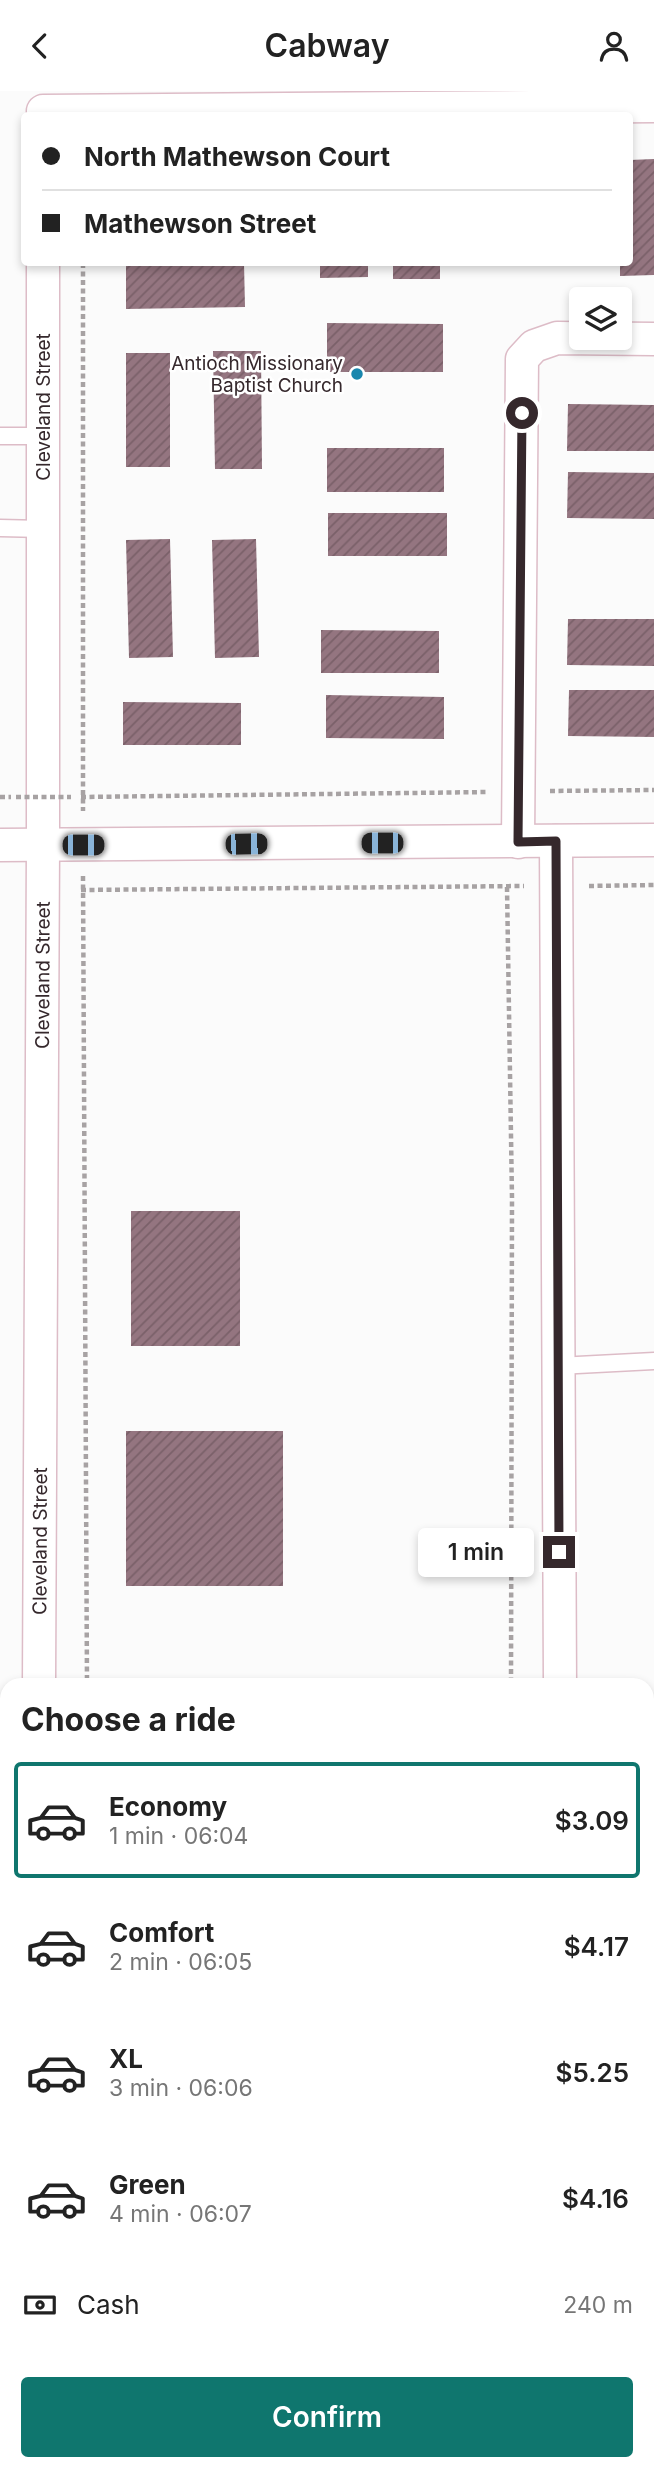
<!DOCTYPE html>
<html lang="en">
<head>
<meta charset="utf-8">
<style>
  :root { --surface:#fff; --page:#f6f6f6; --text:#222; --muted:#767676; --line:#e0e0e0; --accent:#0f766e }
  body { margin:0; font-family:Inter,sans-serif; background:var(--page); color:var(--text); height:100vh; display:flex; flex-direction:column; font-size:26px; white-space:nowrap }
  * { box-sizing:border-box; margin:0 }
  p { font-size:23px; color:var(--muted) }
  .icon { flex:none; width:38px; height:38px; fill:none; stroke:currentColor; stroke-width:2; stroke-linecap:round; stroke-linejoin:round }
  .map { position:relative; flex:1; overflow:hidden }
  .side { position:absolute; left:0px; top:1587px; width:654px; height:793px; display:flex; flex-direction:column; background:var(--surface); border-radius:21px 21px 0 0; box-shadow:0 4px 10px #0003 }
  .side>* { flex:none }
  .top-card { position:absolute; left:21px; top:21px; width:612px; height:154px; border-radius:7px; box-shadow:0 4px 10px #0003; display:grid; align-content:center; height:154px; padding:0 21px; background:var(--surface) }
  .fabs { position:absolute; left:569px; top:196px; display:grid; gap:14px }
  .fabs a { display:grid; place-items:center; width:63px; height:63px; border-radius:7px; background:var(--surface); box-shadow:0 4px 10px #0003; font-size:35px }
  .end { position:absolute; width:32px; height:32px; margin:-16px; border:9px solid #35282c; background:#fff; box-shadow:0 0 0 4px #fff }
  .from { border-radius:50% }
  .bubble { position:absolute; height:49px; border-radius:7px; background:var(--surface); box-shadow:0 4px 10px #0003; font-size:23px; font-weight:600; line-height:49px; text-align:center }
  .car { position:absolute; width:21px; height:42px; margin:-21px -10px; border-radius:9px; box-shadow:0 0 5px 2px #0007; background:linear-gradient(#222 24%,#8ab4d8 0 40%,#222 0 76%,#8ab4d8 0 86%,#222 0) }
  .top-card b { display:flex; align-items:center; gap:24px; height:66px; font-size:26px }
  .top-card b+b { border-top:2px solid var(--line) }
  .top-card i { width:18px; height:18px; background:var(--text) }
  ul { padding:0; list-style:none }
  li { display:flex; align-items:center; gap:21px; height:116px; margin:0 14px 10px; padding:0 7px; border:4px solid transparent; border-radius:7px }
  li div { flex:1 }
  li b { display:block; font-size:26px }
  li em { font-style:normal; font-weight:600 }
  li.current { border-color:var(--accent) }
  li>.icon { width:63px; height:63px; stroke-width:1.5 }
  h2 { padding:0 21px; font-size:32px; line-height:84px }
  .pay { display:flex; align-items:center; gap:18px; height:77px; padding:0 21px; font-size:26px }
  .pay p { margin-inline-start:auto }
  .primary-button { display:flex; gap:14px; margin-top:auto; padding:14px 21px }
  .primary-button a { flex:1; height:80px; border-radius:7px; background:var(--accent); color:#fff; font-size:28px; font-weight:600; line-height:80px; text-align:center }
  header { display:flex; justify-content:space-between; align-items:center; height:91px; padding:0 21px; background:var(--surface); font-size:32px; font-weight:600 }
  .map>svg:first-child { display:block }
  .building { fill:url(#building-hatch) }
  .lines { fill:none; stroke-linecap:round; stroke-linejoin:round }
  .service-casing { stroke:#ddbcc7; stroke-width:19 }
  .minor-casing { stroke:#ddbcc7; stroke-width:35 }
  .tertiary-casing { stroke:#ddbcc7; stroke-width:42 }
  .path { stroke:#a7a2a3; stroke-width:4.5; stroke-dasharray:5 3.5; stroke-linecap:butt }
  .service { stroke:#fff; stroke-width:16 }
  .minor { stroke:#fff; stroke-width:32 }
  .tertiary { stroke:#fff; stroke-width:38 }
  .path-bridge { stroke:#a7a2a3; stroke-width:4.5; stroke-dasharray:5 3.5; stroke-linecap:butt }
  .route { stroke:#35282c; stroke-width:9 }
  .poi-dot { fill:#1987ae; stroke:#fff; stroke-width:2.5 }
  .labels { text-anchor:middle; stroke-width:5; stroke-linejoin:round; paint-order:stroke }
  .poi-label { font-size:19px; fill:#35282c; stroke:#fff; text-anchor:end }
  .street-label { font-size:19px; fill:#35282c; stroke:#fff }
</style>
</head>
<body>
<header><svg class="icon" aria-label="back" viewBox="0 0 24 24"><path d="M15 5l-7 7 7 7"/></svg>Cabway<svg class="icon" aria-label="person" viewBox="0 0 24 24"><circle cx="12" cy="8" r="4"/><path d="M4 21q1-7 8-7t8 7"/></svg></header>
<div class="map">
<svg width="654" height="2379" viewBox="0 0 654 2379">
  <defs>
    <pattern id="building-hatch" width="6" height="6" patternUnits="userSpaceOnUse" patternTransform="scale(1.75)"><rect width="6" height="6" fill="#947580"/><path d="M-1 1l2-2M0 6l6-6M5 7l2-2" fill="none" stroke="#7a6069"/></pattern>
  </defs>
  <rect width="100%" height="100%" fill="#fbfbfb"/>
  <g class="building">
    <path d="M654 68V184L620 185V172H630V69Z"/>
    <path d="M126 172H244L245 216 126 218Z"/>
    <path d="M320 172H368V186L320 187Z"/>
    <rect x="393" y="172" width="47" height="16"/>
    <path d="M327 232 443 233V281H327Z"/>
    <path d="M213 260H261L262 378H215Z"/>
    <rect x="126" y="262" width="44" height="114"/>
    <path d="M568 313 654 314V360H567Z"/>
    <rect x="327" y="357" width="117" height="44"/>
    <path d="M568 381 654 382V428L567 427Z"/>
    <rect x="328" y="422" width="119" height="43"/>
    <path d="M170 448 173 566 129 567 126 449Z"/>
    <path d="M256 448 259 566 215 567 212 449Z"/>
    <path d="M568 528H654V575L567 574Z"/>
    <path d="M321 539 439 540V582H321Z"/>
    <path d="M569 599H654V646L568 645Z"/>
    <path d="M326 604 444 606V648L326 647Z"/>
    <path d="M123 611 241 612V654H123Z"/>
    <rect x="131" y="1120" width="109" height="135"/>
    <rect x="126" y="1340" width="157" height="155"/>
    <rect x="648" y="2061" width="6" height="46"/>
    <rect x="648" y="2136" width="6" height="50"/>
    <rect x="648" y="2290" width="6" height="62"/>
  </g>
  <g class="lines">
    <g class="service-casing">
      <g id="service">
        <path d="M0 345H43"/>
        <path d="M0 437 43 438"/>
        <path d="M558 1275 654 1270"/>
        <path d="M305 2373V2379"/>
        <path d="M195 2379 200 2373"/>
      </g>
    </g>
    <g class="minor-casing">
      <g id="minor">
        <path d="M43 20 654 15"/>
        <path d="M556 750 560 1594"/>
        <path d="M518 751 522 268 534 255 557 247 654 248"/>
        <path d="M0 754 654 749"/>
        <path id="s1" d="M39 1594 43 754V172"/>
        <path d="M42 2373V2379"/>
        <path d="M563 2373V2379"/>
      </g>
    </g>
    <g class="tertiary-casing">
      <g id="tertiary">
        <path d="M648 1779H654"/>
        <path d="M0 1781H7"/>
      </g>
    </g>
    <g class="path">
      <path d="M83 172V720"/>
      <path d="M550 700 654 699"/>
      <path d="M0 706H11"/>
      <path d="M81 706 489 701"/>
      <path d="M83 785 87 1594"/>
      <path d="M589 795 654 794"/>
      <path d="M507 796 512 1107 511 1594"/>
      <path d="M81 799 524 795"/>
      <path d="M648 1722H654"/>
      <path d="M0 1729H7"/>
      <path d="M0 1820H7"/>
      <path d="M88 2373V2379"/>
      <path d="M519 2373V2379"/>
    </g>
    <use href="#service" class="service"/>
    <use href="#minor" class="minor"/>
    <use href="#tertiary" class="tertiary"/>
    <path class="path-bridge" d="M16 706H71"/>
  </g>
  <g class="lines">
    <path class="route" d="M522 322 518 751 556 750 559 1461"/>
  </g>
  <circle class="poi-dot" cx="357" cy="283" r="7"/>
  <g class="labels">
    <g class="poi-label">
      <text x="343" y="279">Antioch Missionary<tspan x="343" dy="22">Baptist Church</tspan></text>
    </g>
    <g class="street-label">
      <text transform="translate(43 316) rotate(-90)" y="7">Cleveland Street</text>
      <text dy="7" stroke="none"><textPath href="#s1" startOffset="710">Cleveland Street</textPath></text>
      <text dy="7" stroke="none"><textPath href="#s1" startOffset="144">Cleveland Street</textPath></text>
    </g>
  </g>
</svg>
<div class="fabs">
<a><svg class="icon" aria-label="layers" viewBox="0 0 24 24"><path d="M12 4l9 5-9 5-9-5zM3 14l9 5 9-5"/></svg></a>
</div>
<i class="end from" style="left:522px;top:322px"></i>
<i class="end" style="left:559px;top:1461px"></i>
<div class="bubble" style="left:418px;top:1437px;width:116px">1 min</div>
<i class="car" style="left:382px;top:752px;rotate:270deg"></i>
<i class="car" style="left:246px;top:753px;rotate:89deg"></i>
<i class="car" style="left:83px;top:754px;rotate:90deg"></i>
<div class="top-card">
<b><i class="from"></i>North Mathewson Court</b>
<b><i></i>Mathewson Street</b>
</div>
<section class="side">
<h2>Choose a ride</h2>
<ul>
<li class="current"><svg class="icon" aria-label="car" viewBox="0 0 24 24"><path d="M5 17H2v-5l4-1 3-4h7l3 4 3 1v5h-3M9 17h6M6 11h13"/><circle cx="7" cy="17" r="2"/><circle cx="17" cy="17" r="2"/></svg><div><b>Economy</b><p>1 min · 06:04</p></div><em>$3.09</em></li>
<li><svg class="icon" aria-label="car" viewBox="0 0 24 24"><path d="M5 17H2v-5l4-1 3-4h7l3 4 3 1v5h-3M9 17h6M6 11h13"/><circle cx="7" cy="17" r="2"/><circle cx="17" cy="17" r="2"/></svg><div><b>Comfort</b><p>2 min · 06:05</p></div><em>$4.17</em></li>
<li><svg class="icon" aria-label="car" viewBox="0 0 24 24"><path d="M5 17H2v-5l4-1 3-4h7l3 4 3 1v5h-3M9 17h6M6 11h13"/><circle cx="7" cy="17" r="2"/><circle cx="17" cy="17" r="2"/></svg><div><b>XL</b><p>3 min · 06:06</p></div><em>$5.25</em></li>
<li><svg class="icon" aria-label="car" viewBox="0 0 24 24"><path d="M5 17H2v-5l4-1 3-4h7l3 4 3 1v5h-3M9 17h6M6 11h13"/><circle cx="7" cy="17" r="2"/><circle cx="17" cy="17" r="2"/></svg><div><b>Green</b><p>4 min · 06:07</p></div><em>$4.16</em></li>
</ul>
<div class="pay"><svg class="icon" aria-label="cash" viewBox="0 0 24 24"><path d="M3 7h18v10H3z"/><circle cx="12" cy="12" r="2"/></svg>Cash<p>240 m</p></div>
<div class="primary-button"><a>Confirm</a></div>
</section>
</div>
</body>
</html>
